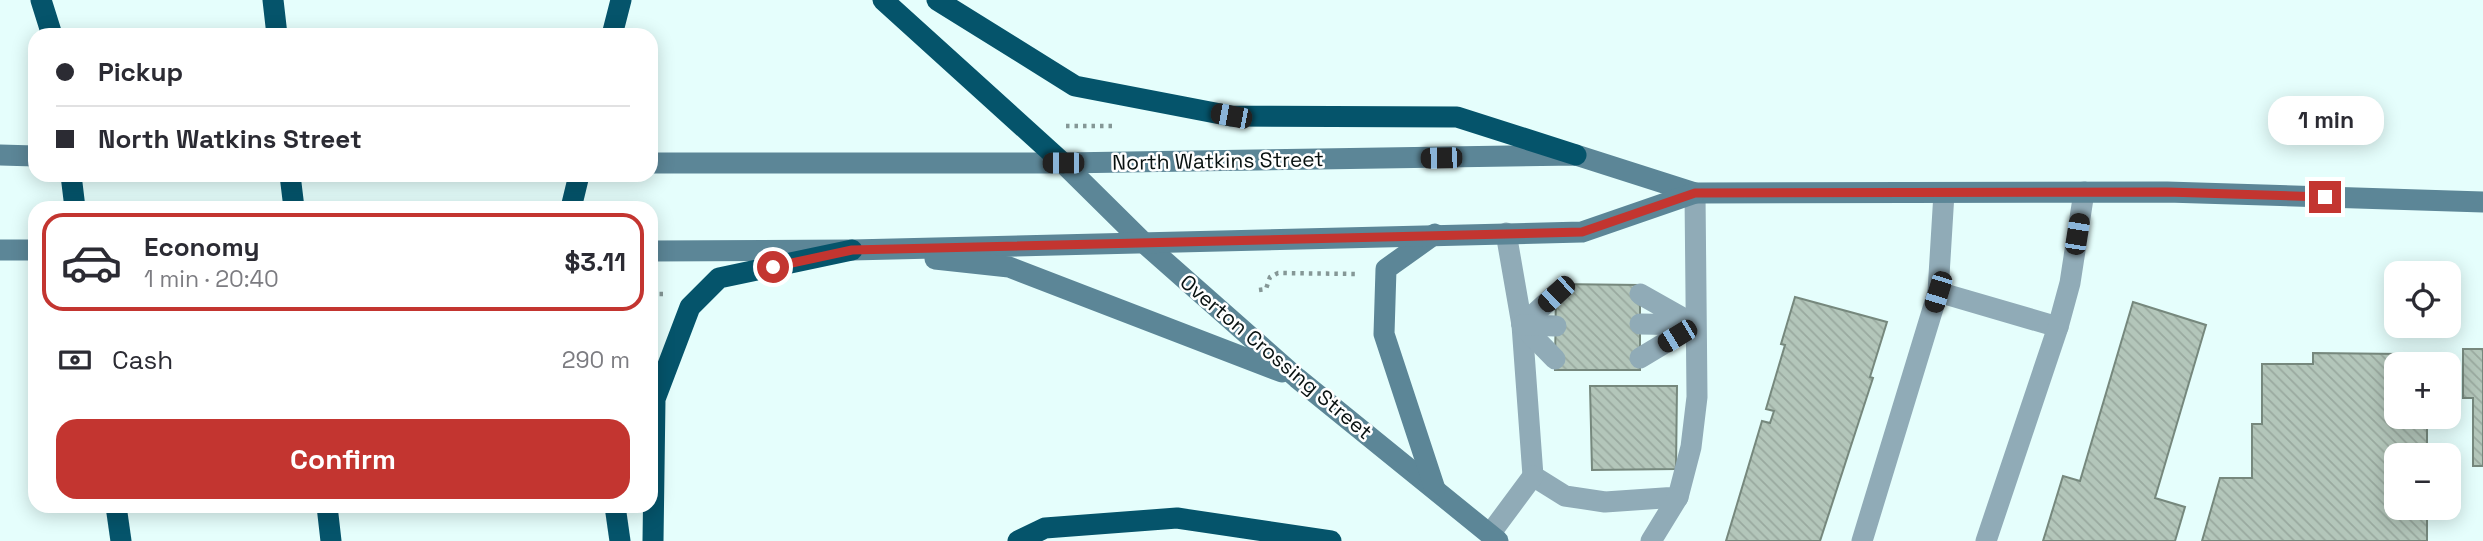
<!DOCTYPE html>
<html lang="en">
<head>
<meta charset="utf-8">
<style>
  :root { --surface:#fff; --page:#f2f2f3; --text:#2b2b33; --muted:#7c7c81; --line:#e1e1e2; --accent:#c33530 }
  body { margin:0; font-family:"Space Grotesk",sans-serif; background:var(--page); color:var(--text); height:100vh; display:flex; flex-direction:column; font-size:26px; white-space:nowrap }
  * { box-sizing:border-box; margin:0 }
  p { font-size:23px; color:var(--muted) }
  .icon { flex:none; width:38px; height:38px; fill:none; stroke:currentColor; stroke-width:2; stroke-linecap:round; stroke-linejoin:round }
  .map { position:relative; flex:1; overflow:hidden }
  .details { position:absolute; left:28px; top:201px; width:630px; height:312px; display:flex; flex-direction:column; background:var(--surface); border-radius:21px; box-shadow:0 4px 18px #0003 }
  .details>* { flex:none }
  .guide { position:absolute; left:28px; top:28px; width:630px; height:154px; border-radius:21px; box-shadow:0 4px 18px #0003; display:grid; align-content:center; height:154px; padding:0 28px; background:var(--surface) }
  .fabs { position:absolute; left:2384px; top:261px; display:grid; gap:14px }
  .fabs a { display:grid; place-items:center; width:77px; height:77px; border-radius:14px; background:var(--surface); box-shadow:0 4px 18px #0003; font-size:35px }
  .end { position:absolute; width:32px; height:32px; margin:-16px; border:9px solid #c33530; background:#fff; box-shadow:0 0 0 4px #fff }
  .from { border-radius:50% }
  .bubble { position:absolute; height:49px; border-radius:21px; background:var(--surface); box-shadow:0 4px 18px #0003; font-size:23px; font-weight:700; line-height:49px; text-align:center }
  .car { position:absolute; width:21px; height:42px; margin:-21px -10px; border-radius:9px; box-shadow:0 0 5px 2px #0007; background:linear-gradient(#222 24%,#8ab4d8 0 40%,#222 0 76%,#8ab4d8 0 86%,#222 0) }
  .guide b { display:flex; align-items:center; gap:24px; height:66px; font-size:26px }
  .guide b+b { border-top:2px solid var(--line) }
  .guide i { width:18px; height:18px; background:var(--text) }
  ul { padding:12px 0 0; list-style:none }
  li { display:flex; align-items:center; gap:21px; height:98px; margin:0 14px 10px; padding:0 14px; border:4px solid transparent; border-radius:21px }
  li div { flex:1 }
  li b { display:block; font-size:26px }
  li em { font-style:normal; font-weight:700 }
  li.selected { border-color:var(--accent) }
  li>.icon { width:63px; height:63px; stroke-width:1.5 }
  .pay { display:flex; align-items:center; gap:18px; height:77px; padding:0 28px; font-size:26px }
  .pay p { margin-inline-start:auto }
  .button { display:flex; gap:14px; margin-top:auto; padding:14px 28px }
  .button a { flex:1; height:80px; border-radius:21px; background:var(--accent); color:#fff; font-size:28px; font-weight:700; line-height:80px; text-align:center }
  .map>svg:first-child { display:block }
  .building { fill:url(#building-back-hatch); stroke:#76887d; stroke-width:2 }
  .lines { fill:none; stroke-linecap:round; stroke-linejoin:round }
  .path { stroke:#859796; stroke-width:4.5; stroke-dasharray:3.5 5; stroke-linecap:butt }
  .lane { stroke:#90abb7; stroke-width:21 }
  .secondary { stroke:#5c8697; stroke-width:21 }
  .highway { stroke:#05546b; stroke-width:21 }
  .route { stroke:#c33530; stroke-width:9 }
  .labels { text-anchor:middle; stroke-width:5; stroke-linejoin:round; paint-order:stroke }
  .street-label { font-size:21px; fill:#091211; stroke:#fff }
</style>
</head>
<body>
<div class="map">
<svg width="2483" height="541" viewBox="0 0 2483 541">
  <defs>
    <pattern id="building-back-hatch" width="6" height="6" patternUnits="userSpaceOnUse" patternTransform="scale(1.75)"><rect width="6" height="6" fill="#b3c6ba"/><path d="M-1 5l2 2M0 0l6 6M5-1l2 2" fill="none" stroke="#99a99f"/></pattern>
  </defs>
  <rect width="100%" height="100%" fill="#e5fefc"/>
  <g class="building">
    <path d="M1556 284 1640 285V370H1555Z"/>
    <path d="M1795 297 1887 322 1870 377 1873 378 1820 541H1726L1762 421 1770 423 1774 411 1766 409 1785 345 1781 344Z"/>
    <path d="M2133 302 2206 325 2155 498 2185 507 2175 541H2043L2063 476 2080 481Z"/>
    <path d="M2463 349H2483V466H2473V398H2463Z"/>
    <path d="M2313 353 2401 354V364H2396V416H2427V455H2396V508H2427V541H2202L2220 478H2252V424H2262V364H2313Z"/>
    <path d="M1590 386H1677L1676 469 1592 470Z"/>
  </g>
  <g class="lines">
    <g class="path">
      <path d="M1066 126H1117"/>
      <path d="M1259 290 1266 289 1270 277 1278 273 1357 274"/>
      <path d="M651 294H666"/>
    </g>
    <g class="lane">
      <path d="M1506 233 1522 325 1556 294"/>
      <path d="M1938 292 2058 327"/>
      <path d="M1640 324 1695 325 1640 294"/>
      <path d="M1522 325 1533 476 1565 496 1605 502 1678 497 1691 447 1697 397 1695 193"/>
      <path d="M1522 325 1555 359"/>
      <path d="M1522 325 1556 326"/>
      <path d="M1640 358 1695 325"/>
      <path d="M1490 534 1533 476"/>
      <path d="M1651 541 1678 497"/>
      <path d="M1862 541 1938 292 1944 193"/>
      <path d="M1986 541 2058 327 2070 283 2084 192"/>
    </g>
    <g class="secondary">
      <path d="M0 155 35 156"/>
      <path d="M651 163H1063L1576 155 1695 193 2167 192 2483 202"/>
      <path d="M1063 163 1144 243 1297 378 1498 541"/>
      <path d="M1435 234 1386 269 1384 334 1435 489"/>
      <path d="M0 250H35"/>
      <path d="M651 251 852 250 1582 232 1695 193"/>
      <path d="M935 259 1009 267 1282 372"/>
    </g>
    <g class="highway">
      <path d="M41 0 52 35"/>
      <path d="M273 0 277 35"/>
      <path d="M883 0 1063 163"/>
      <path d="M937 0 1075 86 1231 116 1457 117 1576 155"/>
      <path d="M612 35 621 0"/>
      <path d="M71 175 75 208"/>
      <path d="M290 175 294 208"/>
      <path d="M571 208 579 175"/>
      <path d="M116 506 121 541"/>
      <path d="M327 506 331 541"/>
      <path d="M615 506 620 541"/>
      <path d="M653 541 655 399 690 307 719 278 852 250"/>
      <path d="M1018 541 1045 528 1177 518 1331 541"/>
    </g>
  </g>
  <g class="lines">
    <path class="route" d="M773 267 852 250 1582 232 1695 193 2167 192 2325 197"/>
  </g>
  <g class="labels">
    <g class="street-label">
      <text transform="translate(1218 161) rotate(-1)" y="7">North Watkins Street</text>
      <text transform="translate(1276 357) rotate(40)" y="7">Overton Crossing Street</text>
    </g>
  </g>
</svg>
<div class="fabs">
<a><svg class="icon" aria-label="locate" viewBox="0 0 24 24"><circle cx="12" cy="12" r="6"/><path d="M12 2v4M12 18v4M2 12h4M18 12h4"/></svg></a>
<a>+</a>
<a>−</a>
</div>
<i class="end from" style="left:773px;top:267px"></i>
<i class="end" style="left:2325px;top:197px"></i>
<div class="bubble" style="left:2268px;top:96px;width:116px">1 min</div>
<i class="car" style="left:1231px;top:116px;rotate:281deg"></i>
<i class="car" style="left:1441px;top:158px;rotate:269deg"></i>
<i class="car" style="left:1063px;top:163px;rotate:270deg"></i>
<i class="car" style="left:2077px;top:234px;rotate:9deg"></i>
<i class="car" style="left:1938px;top:292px;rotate:197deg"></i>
<i class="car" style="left:1556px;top:294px;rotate:227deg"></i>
<i class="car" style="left:1677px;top:336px;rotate:239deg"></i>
<div class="guide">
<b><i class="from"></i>Pickup</b>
<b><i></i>North Watkins Street</b>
</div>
<section class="details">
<ul>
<li class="selected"><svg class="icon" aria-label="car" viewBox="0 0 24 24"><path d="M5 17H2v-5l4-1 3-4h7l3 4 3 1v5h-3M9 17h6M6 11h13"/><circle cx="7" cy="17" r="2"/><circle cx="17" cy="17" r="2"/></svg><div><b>Economy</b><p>1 min · 20:40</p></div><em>$3.11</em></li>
</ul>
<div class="pay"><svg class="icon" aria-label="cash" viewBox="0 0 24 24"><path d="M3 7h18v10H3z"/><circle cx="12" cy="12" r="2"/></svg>Cash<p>290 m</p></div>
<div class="button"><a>Confirm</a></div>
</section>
</div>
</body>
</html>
